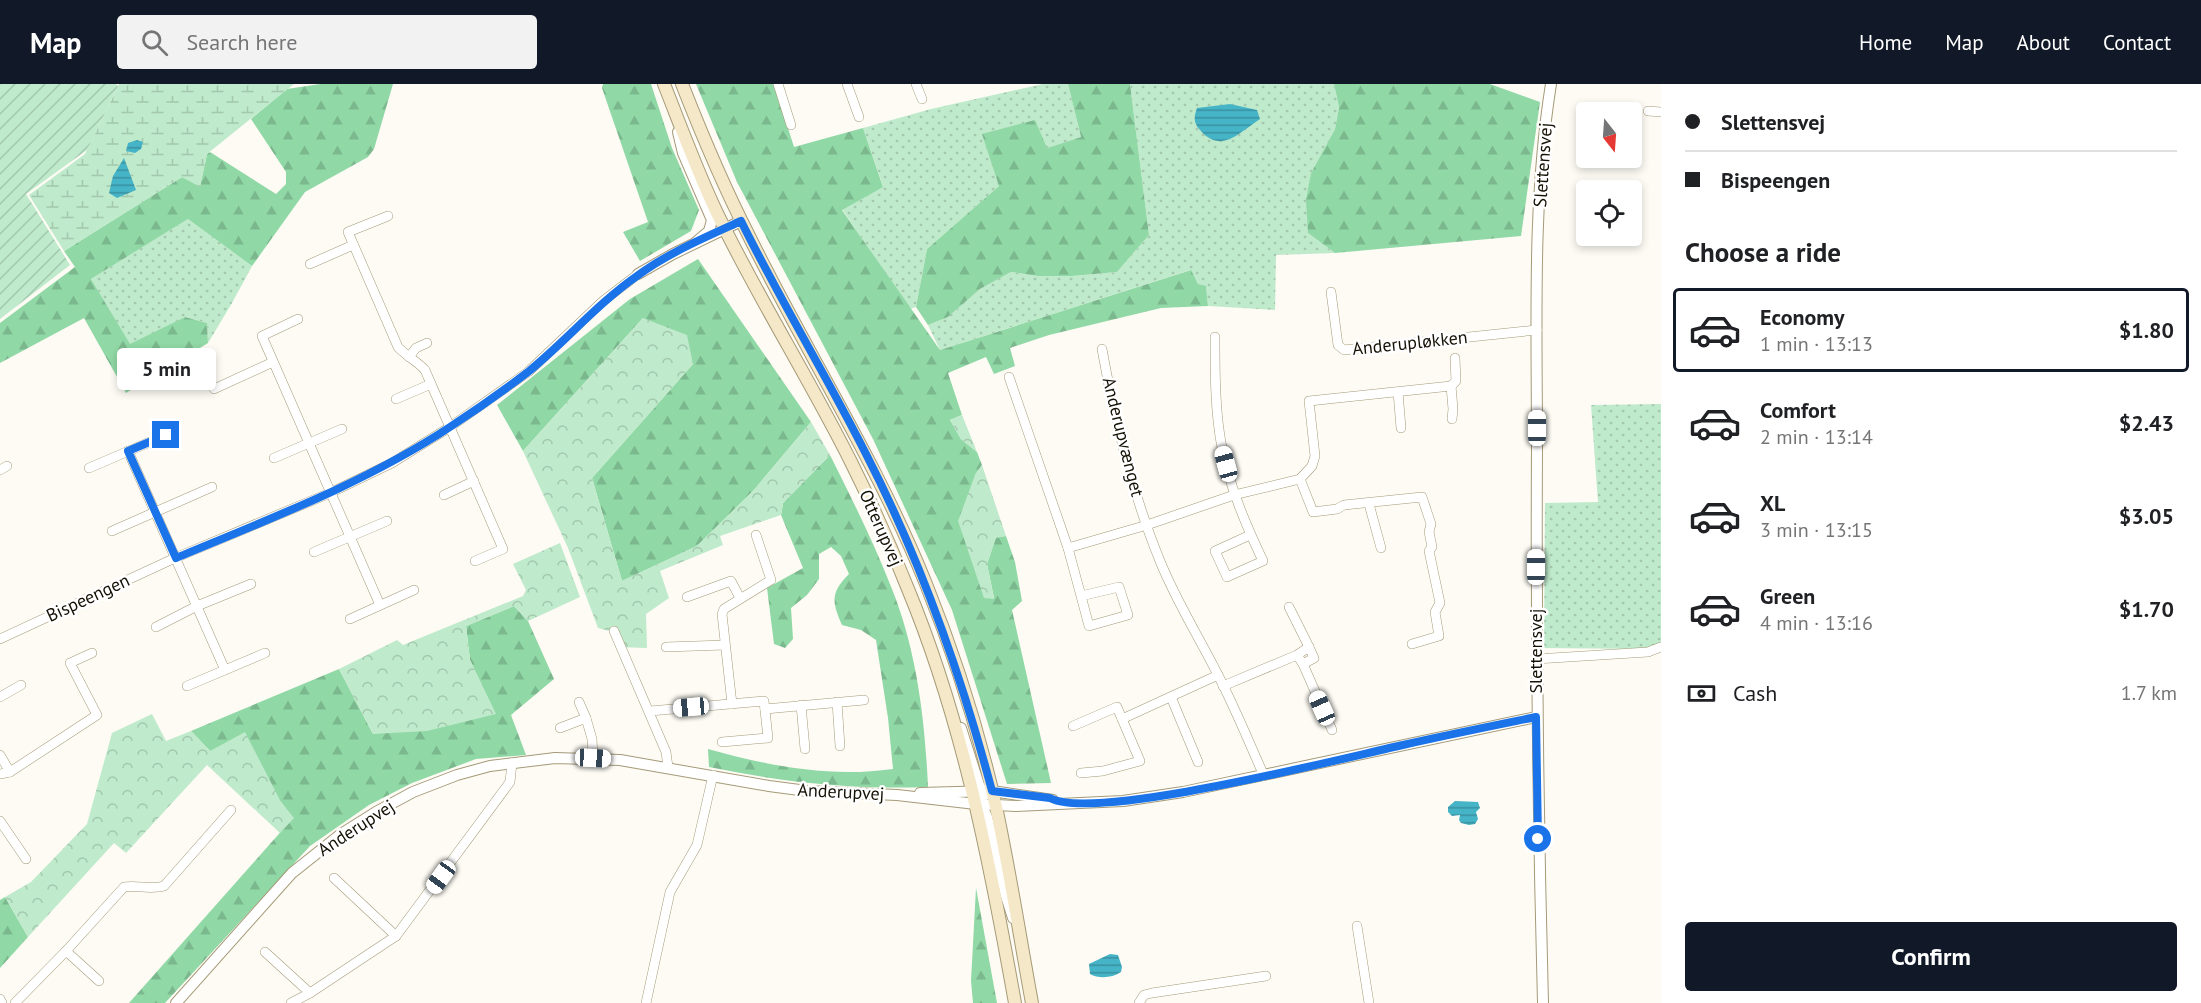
<!DOCTYPE html>
<html lang="en">
<head>
<meta charset="utf-8">
<style>
  :root { --surface:#fff; --page:#f2f2f2; --text:#202124; --muted:#757577; --line:#e0e0e0; --accent:#111827 }
  body { margin:0; font-family:"PT Sans",sans-serif; background:var(--page); color:var(--text); height:100vh; display:flex; flex-direction:column; font-size:22px; white-space:nowrap }
  * { box-sizing:border-box; margin:0 }
  p { font-size:20px; color:var(--muted) }
  .icon { flex:none; width:33px; height:33px; fill:none; stroke:currentColor; stroke-width:2; stroke-linecap:round; stroke-linejoin:round }
  .map { position:relative; flex:1; overflow:hidden }
  .panel { display:flex; flex-direction:column; background:var(--surface); width:540px }
  .panel>* { flex:none }
  .hud { display:grid; align-content:center; height:132px; padding:0 24px; background:var(--surface) }
  .needle { width:39px; rotate:163deg }
  .controls { position:absolute; left:1576px; top:18px; display:grid; gap:12px }
  .controls a { display:grid; place-items:center; width:66px; height:66px; border-radius:6px; background:var(--surface); box-shadow:0 3px 9px #0003; font-size:30px }
  .end { position:absolute; width:27px; height:27px; margin:-14px; border:8px solid #1a73e8; background:#fff; box-shadow:0 0 0 3px #fff }
  .from { border-radius:50% }
  .bubble { position:absolute; height:42px; border-radius:6px; background:var(--surface); box-shadow:0 3px 9px #0003; font-size:20px; font-weight:800; line-height:42px; text-align:center }
  .car { position:absolute; width:18px; height:36px; margin:-18px -9px; border-radius:8px; box-shadow:0 0 4px 2px #0007; background:linear-gradient(#fff 24%,#345 0 40%,#fff 0 76%,#345 0 86%,#fff 0) }
  .hud b { display:flex; align-items:center; gap:21px; height:57px; font-size:22px }
  .hud b+b { border-top:2px solid var(--line) }
  .hud i { width:15px; height:15px; background:var(--text) }
  ul { padding:0; list-style:none }
  li { display:flex; align-items:center; gap:18px; height:84px; margin:0 12px 9px; padding:0 12px; border:3px solid transparent; border-radius:6px }
  li div { flex:1 }
  li b { display:block; font-size:22px }
  li em { font-style:normal; font-weight:800 }
  li.on { border-color:var(--accent) }
  li>.icon { width:54px; height:54px; stroke-width:1.5 }
  h2 { padding:0 24px; font-size:27px; line-height:72px }
  .pay { display:flex; align-items:center; gap:15px; height:66px; padding:0 24px; font-size:22px }
  .pay p { margin-inline-start:auto }
  .button { display:flex; gap:12px; margin-top:auto; padding:12px 24px }
  .button a { flex:1; height:69px; border-radius:6px; background:var(--accent); color:#fff; font-size:24px; font-weight:800; line-height:69px; text-align:center }
  header { display:flex; align-items:center; gap:36px; box-sizing:border-box; height:84px; padding:0 30px; background:var(--accent); color:#fff }
  header strong { font-size:28px }
  nav { display:flex; gap:33px; margin-inline-start:auto; font-size:21px }
  .search { width:420px; height:54px; background:var(--page); display:flex; align-items:center; gap:15px; box-sizing:border-box; padding:0 21px; border-radius:6px; color:var(--muted); font-size:22px }
  main { display:flex; flex:1; min-height:0 }
  .map>svg:first-child { display:block }
  .grass { fill:url(#grass-dots) }
  .forest { fill:url(#forest-firs) }
  .wetland { fill:url(#wetland-marsh) }
  .park { fill:url(#park-crowns) }
  .garden { fill:url(#garden-furrows) }
  .water { fill:url(#water-rules) }
  .lines { fill:none; stroke-linecap:round; stroke-linejoin:round }
  .minor-casing { stroke:#a59a78; stroke-width:10 }
  .tertiary-casing { stroke:#a59a78; stroke-width:12 }
  .secondary-casing { stroke:#a59a78; stroke-width:14 }
  .minor { stroke:#fff; stroke-width:9 }
  .tertiary { stroke:#fff; stroke-width:10 }
  .secondary { stroke:#f4e8c8; stroke-width:12 }
  .route { stroke:#1a73e8; stroke-width:8 }
  .labels { text-anchor:middle; stroke-width:5; stroke-linejoin:round; paint-order:stroke }
  .street-label { font-size:18px; fill:#151105; stroke:#fff }
</style>
</head>
<body>
<header>
<strong>Map</strong>
<div class="search"><svg class="icon" aria-label="search" viewBox="0 0 24 24"><circle cx="10" cy="10" r="6"/><path d="M15 15l6 6"/></svg>Search here</div>
<nav><a>Home</a><a>Map</a><a>About</a><a>Contact</a></nav>
</header>
<main>
<div class="map">
<svg width="1661" height="919" viewBox="0 0 1661 919">
  <defs>
    <pattern id="grass-dots" width="8" height="8" patternUnits="userSpaceOnUse" patternTransform="scale(1.5)"><rect width="8" height="8" fill="#bfeacb"/><path d="M2 2h.1M6 6h.1" fill="none" stroke="#a3c8ad" stroke-width="1.8" stroke-linecap="round"/></pattern>
    <pattern id="forest-firs" width="22" height="20" patternUnits="userSpaceOnUse" patternTransform="scale(1.5)"><rect width="22" height="20" fill="#90d8a5"/><path d="M5 1l3.5 6h-7zM16 11l3.5 6h-7z" fill="#7bb88d"/></pattern>
    <pattern id="wetland-marsh" width="20" height="14" patternUnits="userSpaceOnUse" patternTransform="scale(1.5)"><rect width="20" height="14" fill="#bfeacb"/><path d="M1 5h8M5 5V1M11 12h8M15 12V8" fill="none" stroke="#a3c8ad"/></pattern>
    <pattern id="park-crowns" width="20" height="18" patternUnits="userSpaceOnUse" patternTransform="scale(1.5)"><rect width="20" height="18" fill="#bfeacb"/><path d="M2 6a3 3 0 1 1 6 0M12 15a3 3 0 1 1 6 0" fill="none" stroke="#a3c8ad"/></pattern>
    <pattern id="garden-furrows" width="10" height="10" patternUnits="userSpaceOnUse" patternTransform="scale(1.5)"><rect width="10" height="10" fill="#bfeacb"/><path d="M-1 1l2-2M0 10L10 0M9 11l2-2" fill="none" stroke="#a3c8ad"/></pattern>
    <pattern id="water-rules" width="6" height="5" patternUnits="userSpaceOnUse" patternTransform="scale(1.5)"><rect width="6" height="5" fill="#46b4c7"/><path d="M0 2.5h6" fill="none" stroke="#3991a0"/></pattern>
  </defs>
  <rect width="100%" height="100%" fill="#fdfbf4"/>
  <g class="grass">
    <path d="M1043 0H1068L1081 53 1047 64 999 102 927 165 916 223 910 225 842 125 883 102 863 44 931 25Z"/>
    <path d="M1130 0H1334L1339 23 1335 45 1311 89 1308 149 1335 169 1276 171 1275 226 1208 222 1206 203 1198 200 1190 186 940 266 928 241 948 233 980 205 1011 188 1038 192H1072L1117 188 1149 151Z"/>
    <path d="M188 135 252 182 232 219 208 259 207 239 185 233 130 261 91 195Z"/>
    <path d="M1661 320V558L1644 565 1544 564 1545 419 1598 418 1591 321Z"/>
  </g>
  <g class="forest">
    <path d="M320 0H393L374 65 368 73 305 108 252 182 188 135 91 195 130 260 185 233 207 239 208 259 126 309 84 234 0 279V239L75 183 64 167 182 93 200 102 207 70 210 68 276 110 286 100V88L251 35 287 5Z"/>
    <path d="M603 0H651L672 64 699 126 691 147 640 177 623 148 648 138 602 4Z"/>
    <path d="M696 0H774L794 63 863 44 883 103 842 126 940 266 1191 186 1198 200 1206 202 1208 222 1161 224 1049 251 1010 264 1015 282 994 290 986 273 948 289 962 331 950 336 961 355 977 368 982 381 975 391 984 514H994L987 480 996 453 1006 452 1015 478 1022 517 1012 526 1051 699 1007 700 952 526 873 355 737 98Z"/>
    <path d="M1068 0H1130L1149 151 1117 188 1072 192H1038L1011 188 980 205 948 233 928 241 916 223 927 165 999 102 982 50 1035 36 1047 64 1081 53Z"/>
    <path d="M1334 0H1490L1540 18 1521 152 1335 169 1308 149 1306 116 1311 89 1335 45 1339 23Z"/>
    <path d="M698 175 811 338 753 407 697 462 622 497 592 394 693 280 643 234 523 367 497 321 630 215Z"/>
    <path d="M830 371C852 415 874 459 892 505 917 568 925 636 928 703 854 706 781 698 709 683L708 665C769 682 830 694 893 685L888 634 876 556 861 546 842 541C832 518 830 509 849 490L841 472 831 463 819 470V495L807 511 791 524 793 555 785 564 774 560 767 504 803 484 781 431 783 419Z"/>
    <path d="M514 522 528 537 554 595 511 631 526 671 476 675 412 699 369 721 310 762 165 919H129L293 734 281 718 210 667 191 647 339 585 373 650 495 629 470 576 466 542Z"/>
    <path d="M976 804 997 919H973L971 897Z"/>
    <path d="M5 813 28 853 0 884V816Z"/>
  </g>
  <path class="wetland" d="M119 0H294L207 70 200 103 182 93 64 167 29 111 85 70Z"/>
  <g class="park">
    <path d="M643 234 687 251 693 280 592 394 622 497 697 462 753 407 811 338 830 371 783 419 781 431 720 452 723 461 660 487 669 514 646 530 647 564 617 563 609 547 598 544 568 464 523 367Z"/>
    <path d="M962 331 977 368 961 355 950 336Z"/>
    <path d="M982 381 1006 452 996 454 987 480 994 515 984 514 958 437 975 391Z"/>
    <path d="M560 459 580 513 528 537 514 522 466 542 470 576 496 630 427 647 373 650 339 585 397 556 403 561 523 512 526 506 513 480Z"/>
    <path d="M152 630 166 657 191 647 210 667 245 648 281 718 294 734 280 749 207 681 126 769 114 759 28 853 5 813 31 798 87 740 112 649Z"/>
  </g>
  <path class="garden" d="M0 0H116L118 2 87 66 26 110 70 181 0 235Z"/>
  <g class="water">
    <path d="M1230 20 1257 26 1260 35C1240 48 1221 71 1200 46 1193 38 1194 33 1197 24Z"/>
    <path d="M137 56 143 58 141 65 135 69 126 67 128 59Z"/>
    <path d="M124 74 136 106 117 114 109 109 113 92Z"/>
    <path d="M1455 717 1478 718 1480 724 1476 728 1478 735 1475 740 1469 741 1461 739 1459 736 1460 731 1452 732 1448 728V723Z"/>
    <path d="M1110 870 1118 871 1122 883 1121 888C1112 894 1099 895 1090 890L1089 880Z"/>
  </g>
  <g class="lines">
    <g class="minor-casing">
      <g id="minor">
        <path d="M778 0 791 41"/>
        <path d="M847 0 859 33"/>
        <path d="M916 0 922 15"/>
        <path d="M1648 27 1661 28"/>
        <path d="M388 132 348 148 398 263C406 272 417 277 425 286L503 465 475 477"/>
        <path d="M310 180 353 161"/>
        <path d="M1331 208 1338 261 1344 266 1537 246"/>
        <path d="M298 235 262 252 380 521"/>
        <path d="M1215 253C1215 290 1215 328 1222 364 1230 404 1246 441 1263 477L1227 493 1215 467 1250 451"/>
        <path d="M1102 265C1115 337 1132 409 1160 477 1176 517 1199 553 1218 591 1235 624 1249 658 1264 692"/>
        <path d="M409 273 416 264 427 259"/>
        <path d="M1009 293 1068 464 1081 512 1119 503 1128 531 1089 542 1081 512"/>
        <path d="M1451 302 1456 297 1455 274"/>
        <path d="M214 305 273 278"/>
        <path d="M1398 308 1401 344"/>
        <path d="M396 315 431 300"/>
        <path d="M128 367 225 586"/>
        <path d="M274 374 342 345"/>
        <path d="M89 384 166 351"/>
        <path d="M0 386 7 382"/>
        <path d="M1300 395 1313 428 1337 425 1344 421 1422 413 1431 440 1429 448 1432 463 1429 467 1440 519 1435 528 1439 552 1412 560"/>
        <path d="M1300 395 1312 382 1315 372 1309 317 1451 302 1453 325 1452 335"/>
        <path d="M444 411 474 397"/>
        <path d="M1369 420 1381 464"/>
        <path d="M112 447 212 403"/>
        <path d="M1068 464 1147 441 1234 411 1300 395"/>
        <path d="M314 468 387 437"/>
        <path d="M687 513 731 497 740 514"/>
        <path d="M1289 523 1309 563"/>
        <path d="M350 535 414 506"/>
        <path d="M156 543 197 522 251 500"/>
        <path d="M614 547 666 668 668 683"/>
        <path d="M0 555 175 474 330 409 392 379 450 343 528 288 603 217 638 190"/>
        <path d="M666 563 724 561"/>
        <path d="M1536 575 1648 568 1661 563"/>
        <path d="M1303 580 1332 646"/>
        <path d="M187 602 265 569"/>
        <path d="M1223 602 1297 571 1309 563 1314 574 1303 580 1297 571"/>
        <path d="M0 613 21 601"/>
        <path d="M1171 613 1198 678"/>
        <path d="M579 618 586 634"/>
        <path d="M837 618 840 662"/>
        <path d="M732 620 722 530 724 525 771 496 756 451"/>
        <path d="M801 621 805 665"/>
        <path d="M765 625 864 616"/>
        <path d="M650 627 764 617 768 654 722 658"/>
        <path d="M1073 642 1117 623 1122 635 1218 591"/>
        <path d="M560 644 586 634 592 655 593 674"/>
        <path d="M0 671 10 688"/>
        <path d="M1081 689 1103 687 1140 677 1122 635"/>
        <path d="M0 690 10 688 97 631 70 579 92 569"/>
        <path d="M0 737 26 775"/>
        <path d="M334 794 396 852"/>
        <path d="M1357 842 1369 919"/>
        <path d="M66 867 99 897"/>
        <path d="M265 868 310 909"/>
        <path d="M0 915 2 919"/>
        <path d="M15 919 66 867 124 803C138 801 150 806 164 802L231 726"/>
        <path d="M291 919 310 909 396 852 510 698 512 679"/>
        <path d="M646 919 670 808 697 761 713 691"/>
        <path d="M1139 919 1144 911 1152 909 1266 892"/>
      </g>
    </g>
    <g class="tertiary-casing">
      <g id="tertiary">
        <path d="M678 48 683 69 712 136 709 147 696 158"/>
        <path d="M638 190 673 170 741 137"/>
        <path d="M961 644 979 701 985 711"/>
        <path d="M920 709 992 707 1053 716"/>
        <path d="M980 717 987 733 1006 812 1013 834"/>
        <path d="M176 919 292 789 341 750 376 728 413 708 457 691 490 682 555 674 620 676 769 702 807 707 897 711 976 720 1016 722 1123 717 1183 708 1536 633"/>
        <path d="M1543 919C1538 733 1536 546 1537 360 1537 240 1532 119 1551 0"/>
      </g>
    </g>
    <g class="secondary-casing">
      <g id="secondary">
        <path d="M664 0C681 43 697 87 717 129 758 214 809 294 851 378 872 420 891 463 908 505 963 638 990 779 1015 919"/>
        <path d="M682 0C702 51 723 101 748 150 806 268 877 378 926 500 955 572 979 648 996 723 1010 788 1020 854 1032 919"/>
      </g>
    </g>
    <use href="#minor" class="minor"/>
    <use href="#tertiary" class="tertiary"/>
    <use href="#secondary" class="secondary"/>
  </g>
  <g class="lines">
    <path class="route" d="M166 351 128 367 176 474C269 435 365 399 450 343 476 326 503 307 528 288 566 257 597 220 637 192 668 169 706 153 741 137 780 216 826 291 866 370 921 477 961 590 992 707L1050 714C1094 738 1343 674 1403 661 1447 651 1492 642 1536 633L1538 755"/>
  </g>
  <g class="labels">
    <g class="street-label">
      <text transform="translate(1543 81) rotate(-86)" y="6">Slettensvej</text>
      <text transform="translate(1410 259) rotate(-6)" y="6">Anderupløkken</text>
      <text transform="translate(1123 353) rotate(76)" y="6">Anderupvænget</text>
      <text transform="translate(881 444) rotate(66)" y="6">Otterupvej</text>
      <text transform="translate(88 514) rotate(-25)" y="6">Bispeengen</text>
      <text transform="translate(1536 567) rotate(-90)" y="6">Slettensvej</text>
      <text transform="translate(841 708) rotate(3)" y="6">Anderupvej</text>
      <text transform="translate(356 744) rotate(-33)" y="6">Anderupvej</text>
    </g>
  </g>
</svg>
<div class="controls">
<a><svg class="needle" viewBox="-14 -14 28 28"><path d="M0-13l5 13h-10z" fill="#e53935"/><path d="M0 13l5-13h-10z" fill="#757577"/></svg></a>
<a><svg class="icon" aria-label="locate" viewBox="0 0 24 24"><circle cx="12" cy="12" r="6"/><path d="M12 2v4M12 18v4M2 12h4M18 12h4"/></svg></a>
</div>
<i class="end from" style="left:1538px;top:755px"></i>
<i class="end" style="left:166px;top:351px"></i>
<div class="bubble" style="left:117px;top:264px;width:99px">5 min</div>
<i class="car" style="left:1537px;top:344px;rotate:0deg"></i>
<i class="car" style="left:1226px;top:380px;rotate:345deg"></i>
<i class="car" style="left:1536px;top:483px;rotate:0deg"></i>
<i class="car" style="left:691px;top:623px;rotate:265deg"></i>
<i class="car" style="left:1322px;top:624px;rotate:336deg"></i>
<i class="car" style="left:593px;top:674px;rotate:93deg"></i>
<i class="car" style="left:441px;top:793px;rotate:216deg"></i>
</div>
<section class="panel">
<div class="hud">
<b><i class="from"></i>Slettensvej</b>
<b><i></i>Bispeengen</b>
</div>
<h2>Choose a ride</h2>
<ul>
<li class="on"><svg class="icon" aria-label="car" viewBox="0 0 24 24"><path d="M5 17H2v-5l4-1 3-4h7l3 4 3 1v5h-3M9 17h6M6 11h13"/><circle cx="7" cy="17" r="2"/><circle cx="17" cy="17" r="2"/></svg><div><b>Economy</b><p>1 min · 13:13</p></div><em>$1.80</em></li>
<li><svg class="icon" aria-label="car" viewBox="0 0 24 24"><path d="M5 17H2v-5l4-1 3-4h7l3 4 3 1v5h-3M9 17h6M6 11h13"/><circle cx="7" cy="17" r="2"/><circle cx="17" cy="17" r="2"/></svg><div><b>Comfort</b><p>2 min · 13:14</p></div><em>$2.43</em></li>
<li><svg class="icon" aria-label="car" viewBox="0 0 24 24"><path d="M5 17H2v-5l4-1 3-4h7l3 4 3 1v5h-3M9 17h6M6 11h13"/><circle cx="7" cy="17" r="2"/><circle cx="17" cy="17" r="2"/></svg><div><b>XL</b><p>3 min · 13:15</p></div><em>$3.05</em></li>
<li><svg class="icon" aria-label="car" viewBox="0 0 24 24"><path d="M5 17H2v-5l4-1 3-4h7l3 4 3 1v5h-3M9 17h6M6 11h13"/><circle cx="7" cy="17" r="2"/><circle cx="17" cy="17" r="2"/></svg><div><b>Green</b><p>4 min · 13:16</p></div><em>$1.70</em></li>
</ul>
<div class="pay"><svg class="icon" aria-label="cash" viewBox="0 0 24 24"><path d="M3 7h18v10H3z"/><circle cx="12" cy="12" r="2"/></svg>Cash<p>1.7 km</p></div>
<div class="button"><a>Confirm</a></div>
</section>
</main>
</body>
</html>
